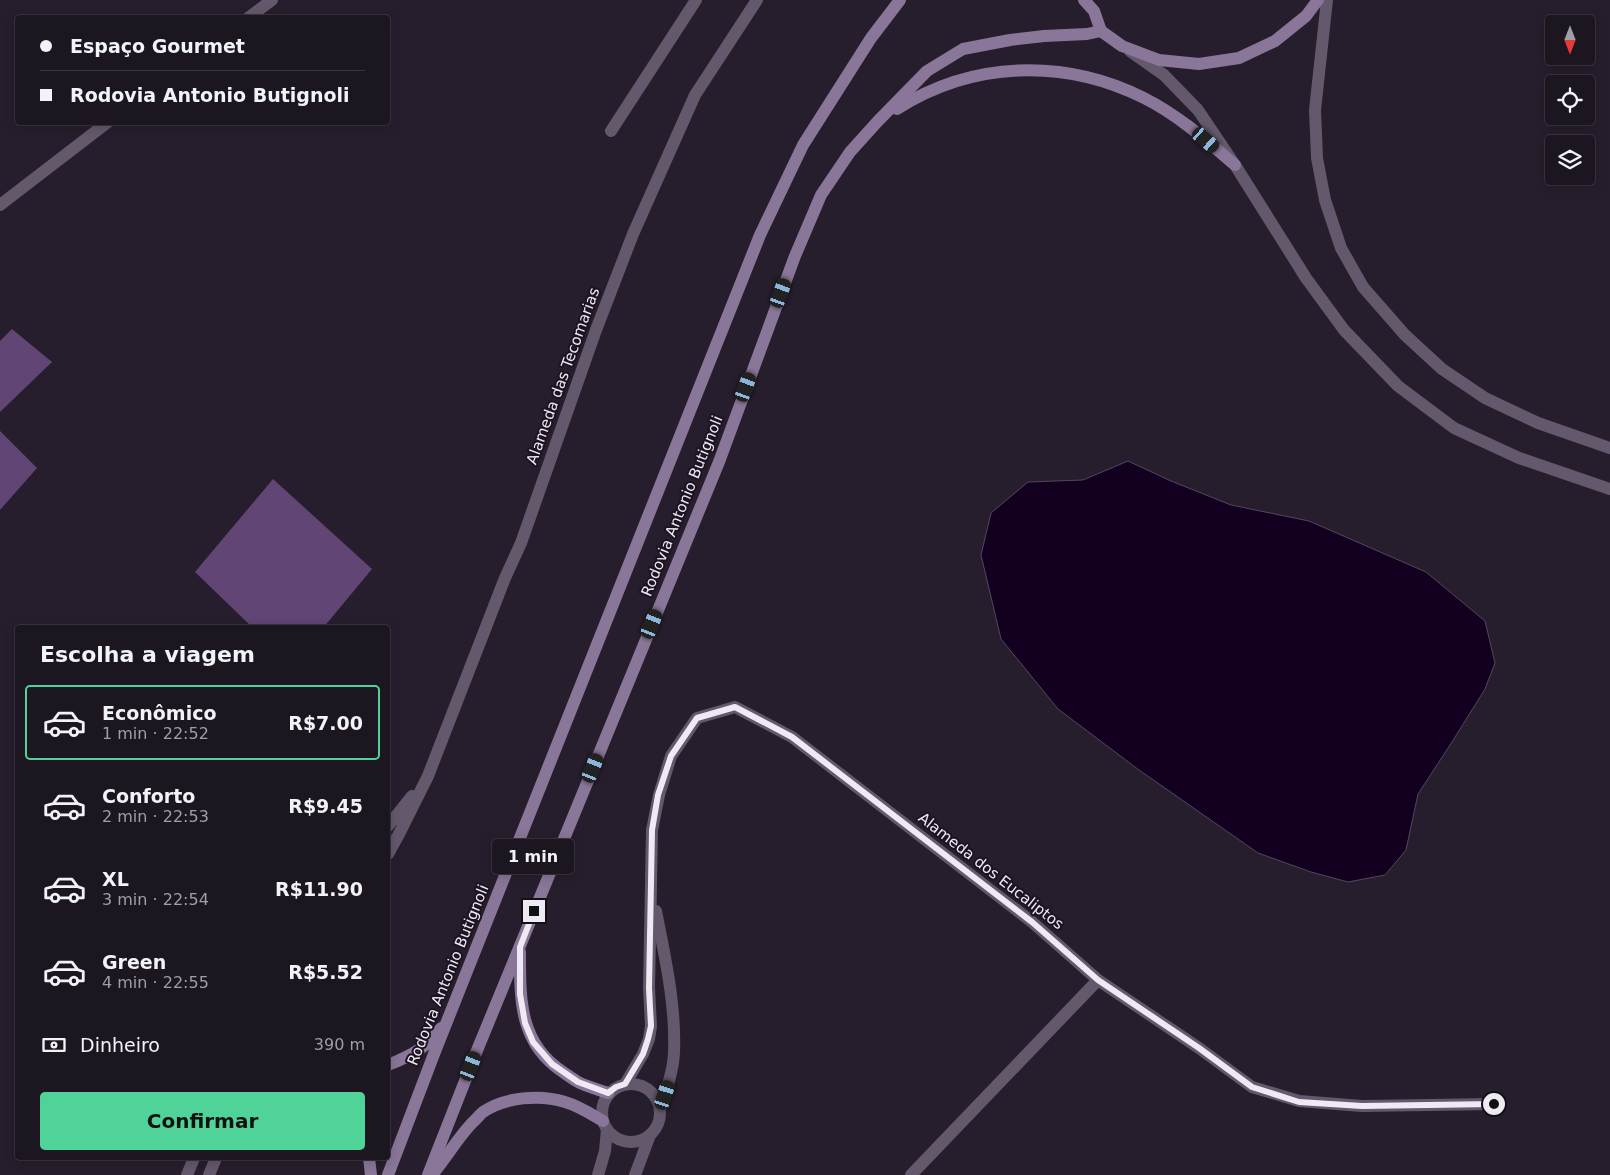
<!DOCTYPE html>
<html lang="pt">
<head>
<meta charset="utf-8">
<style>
  :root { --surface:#1c1621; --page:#29232e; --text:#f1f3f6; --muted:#a09fa5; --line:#3a353f; --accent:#50d398 }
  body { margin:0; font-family:"DejaVu Sans",sans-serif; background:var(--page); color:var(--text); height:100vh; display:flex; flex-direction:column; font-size:19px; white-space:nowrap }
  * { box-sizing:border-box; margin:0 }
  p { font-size:16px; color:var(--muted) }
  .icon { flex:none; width:28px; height:28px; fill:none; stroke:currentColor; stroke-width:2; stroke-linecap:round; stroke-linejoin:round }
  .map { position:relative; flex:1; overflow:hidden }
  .details { position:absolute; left:15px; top:625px; width:375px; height:535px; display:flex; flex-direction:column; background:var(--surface); border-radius:5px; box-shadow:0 2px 12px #0003,0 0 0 1px var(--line) }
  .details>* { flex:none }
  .hud { position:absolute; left:15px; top:15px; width:375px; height:110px; border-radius:5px; box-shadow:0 2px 12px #0003,0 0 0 1px var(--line); display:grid; align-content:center; height:110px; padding:0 25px; background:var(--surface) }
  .needle { width:32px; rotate:180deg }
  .tools { position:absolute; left:1545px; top:15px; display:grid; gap:10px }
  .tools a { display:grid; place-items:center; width:50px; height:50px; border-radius:5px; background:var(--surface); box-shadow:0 2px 12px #0003,0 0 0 1px var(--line); font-size:25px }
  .end { position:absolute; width:22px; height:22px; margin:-11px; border:6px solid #eee9f3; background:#111; box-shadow:0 0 0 2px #111 }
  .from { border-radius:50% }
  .bubble { position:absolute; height:35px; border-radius:5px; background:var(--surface); box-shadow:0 2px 12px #0003,0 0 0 1px var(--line); font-size:16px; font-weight:600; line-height:35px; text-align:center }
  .car { position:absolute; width:15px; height:30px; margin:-15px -8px; border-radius:6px; box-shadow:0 0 4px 1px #0007; background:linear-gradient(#222 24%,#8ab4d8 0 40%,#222 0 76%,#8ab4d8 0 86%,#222 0) }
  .hud b { display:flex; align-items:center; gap:18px; height:48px; font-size:19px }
  .hud b+b { border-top:1px solid var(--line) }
  .hud i { width:12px; height:12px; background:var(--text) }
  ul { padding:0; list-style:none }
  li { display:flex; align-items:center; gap:15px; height:75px; margin:0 10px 8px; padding:0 15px; border:2px solid transparent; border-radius:5px }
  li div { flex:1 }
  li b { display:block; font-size:19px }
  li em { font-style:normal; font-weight:600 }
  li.on { border-color:var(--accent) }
  li>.icon { width:45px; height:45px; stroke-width:1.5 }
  h2 { padding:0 25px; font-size:22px; line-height:60px }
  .pay { display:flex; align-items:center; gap:12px; height:55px; padding:0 25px; font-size:19px }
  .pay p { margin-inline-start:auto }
  .primary-button { display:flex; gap:10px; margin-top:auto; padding:10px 25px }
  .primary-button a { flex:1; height:58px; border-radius:5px; background:var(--accent); color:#111; font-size:20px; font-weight:600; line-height:58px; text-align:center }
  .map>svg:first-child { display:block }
  .water { fill:#130021; stroke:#554660 }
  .building { fill:#614575 }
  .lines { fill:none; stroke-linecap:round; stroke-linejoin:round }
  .service { stroke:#64586d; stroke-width:12 }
  .minor { stroke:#64586d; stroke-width:12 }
  .tertiary { stroke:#64586d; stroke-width:12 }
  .secondary { stroke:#8a7698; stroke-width:12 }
  .route { stroke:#eee9f3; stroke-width:6 }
  .labels { text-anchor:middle; stroke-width:4; stroke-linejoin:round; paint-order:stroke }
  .street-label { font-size:15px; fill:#eee9f3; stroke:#1c1422 }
</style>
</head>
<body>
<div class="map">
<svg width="1610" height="1175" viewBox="0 0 1610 1175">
  <rect width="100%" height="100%" fill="#261e2c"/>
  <path class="water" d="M1128 461 1171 481 1231 505 1309 521 1426 572 1485 621 1495 663 1485 689 1452 742 1418 794 1406 850 1385 875 1348 882 1311 872 1258 853 1139 770 1058 709 1001 639 981 555 991 513 1028 482 1083 480Z"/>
  <g class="building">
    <path d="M12 329 52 362 0 412V341Z"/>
    <path d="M0 431 37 468 0 510Z"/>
    <path d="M273 479 372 569 323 628H253L195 572Z"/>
  </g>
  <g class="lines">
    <g class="service">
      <path d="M1327 0 1315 110 1317 158 1325 200 1341 248 1363 287 1405 335 1442 369 1485 398 1538 423 1610 448"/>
      <path d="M1130 51 1164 75 1198 110 1235 165 1306 278 1344 330 1398 386 1454 428 1519 458 1610 489"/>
      <path d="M611 131 696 0"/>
    </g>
    <g class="minor">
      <path d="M248 18 272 0"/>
      <path d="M0 205 108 122"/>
      <path d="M656 911C665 957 676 1005 674 1053 673 1072 666 1091 660 1109"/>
      <path d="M625 1084 643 1054 649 1039 651 1026 649 988 652 830 659 795 671 756 697 718 735 707 792 737 1032 922 1098 980 1199 1048 1252 1087 1299 1101 1362 1106 1494 1104"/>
      <path d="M911 1175 1098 980"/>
    </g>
    <g class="tertiary">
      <path d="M388 826 412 796"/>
      <path d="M388 854 399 834 428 776 505 578 521 543 596 330 633 234 695 95 757 0"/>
      <circle cx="631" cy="1113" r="29"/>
      <path d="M187 1175 194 1158"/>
      <path d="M209 1175 216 1158"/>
      <path d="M598 1175 605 1151 607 1129"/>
      <path d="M635 1175 650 1135"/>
    </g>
    <g class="secondary">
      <path d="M1084 0 1094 11 1101 31 1122 46 1159 60 1199 64 1239 58 1275 41 1306 16 1318 0"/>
      <path d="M897 109C972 61 1064 58 1144 98 1178 115 1206 140 1235 165"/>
      <path d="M520 952C520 1000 519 1043 563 1072 569 1076 574 1080 580 1083 589 1087 599 1090 608 1093"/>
      <path d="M388 1065C408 1057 429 1047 441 1028"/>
      <path d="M369 1158 371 1175"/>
      <path d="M388 1175 434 1054 760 235 803 145 871 38 900 0"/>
      <path d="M428 1175 478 1048 719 462 795 256 821 195 850 152 878 121 927 71 963 49 1010 40 1044 36 1087 34 1101 31"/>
      <path d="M432 1175C446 1158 457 1139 472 1123 476 1120 479 1115 483 1112 505 1097 540 1094 565 1102 579 1106 591 1114 603 1121"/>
    </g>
  </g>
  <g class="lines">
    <path class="route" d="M534 911 520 947V994L525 1023 533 1042 552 1064 578 1082 608 1093 616 1087 625 1084 643 1054 648 1039 651 1026 649 988 652 830 658 795 671 756 697 718 735 707 792 737 1032 922 1098 980 1199 1048 1252 1087 1299 1102 1362 1106 1494 1104"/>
  </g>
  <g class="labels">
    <g class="street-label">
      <text transform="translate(563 376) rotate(-70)" y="5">Alameda das Tecomarias</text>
      <text transform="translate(682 506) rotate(-68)" y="5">Rodovia Antonio Butignoli</text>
      <text transform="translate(991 871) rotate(38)" y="5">Alameda dos Eucaliptos</text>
      <text transform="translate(448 975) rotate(-68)" y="5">Rodovia Antonio Butignoli</text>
    </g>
  </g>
</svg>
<div class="tools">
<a><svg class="needle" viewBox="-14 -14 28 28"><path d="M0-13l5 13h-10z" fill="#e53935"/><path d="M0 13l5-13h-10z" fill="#a09fa5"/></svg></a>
<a><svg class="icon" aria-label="locate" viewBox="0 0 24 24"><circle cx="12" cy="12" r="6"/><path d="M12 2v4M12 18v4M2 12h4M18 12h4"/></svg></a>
<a><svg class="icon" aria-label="layers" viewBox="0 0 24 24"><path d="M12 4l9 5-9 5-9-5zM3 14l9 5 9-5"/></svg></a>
</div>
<i class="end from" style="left:1494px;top:1104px"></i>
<i class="end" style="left:534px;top:911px"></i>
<div class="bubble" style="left:492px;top:839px;width:82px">1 min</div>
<i class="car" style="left:1206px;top:140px;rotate:131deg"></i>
<i class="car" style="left:781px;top:293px;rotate:20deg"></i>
<i class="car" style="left:746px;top:387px;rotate:20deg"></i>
<i class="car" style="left:652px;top:624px;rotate:22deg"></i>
<i class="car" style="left:593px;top:768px;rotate:22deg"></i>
<i class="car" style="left:471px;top:1066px;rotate:21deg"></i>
<i class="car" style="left:665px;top:1095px;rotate:18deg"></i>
<div class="hud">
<b><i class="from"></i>Espaço Gourmet</b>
<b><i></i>Rodovia Antonio Butignoli</b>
</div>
<section class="details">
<h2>Escolha a viagem</h2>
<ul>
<li class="on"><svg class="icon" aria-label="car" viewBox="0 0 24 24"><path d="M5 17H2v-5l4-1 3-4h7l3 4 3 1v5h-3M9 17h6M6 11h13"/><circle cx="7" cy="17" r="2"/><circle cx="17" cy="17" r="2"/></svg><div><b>Econômico</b><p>1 min · 22:52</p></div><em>R$7.00</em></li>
<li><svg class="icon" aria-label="car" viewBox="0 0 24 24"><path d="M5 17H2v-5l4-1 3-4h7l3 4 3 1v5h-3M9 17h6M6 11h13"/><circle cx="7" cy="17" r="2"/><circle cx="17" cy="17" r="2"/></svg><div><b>Conforto</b><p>2 min · 22:53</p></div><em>R$9.45</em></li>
<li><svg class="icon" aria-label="car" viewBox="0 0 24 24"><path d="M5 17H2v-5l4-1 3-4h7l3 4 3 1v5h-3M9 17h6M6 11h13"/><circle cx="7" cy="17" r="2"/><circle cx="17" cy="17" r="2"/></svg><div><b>XL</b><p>3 min · 22:54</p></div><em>R$11.90</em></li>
<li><svg class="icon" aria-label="car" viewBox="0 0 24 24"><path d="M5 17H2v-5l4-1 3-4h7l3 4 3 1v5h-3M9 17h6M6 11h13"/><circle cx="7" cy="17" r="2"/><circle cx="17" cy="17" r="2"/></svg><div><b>Green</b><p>4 min · 22:55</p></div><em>R$5.52</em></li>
</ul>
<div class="pay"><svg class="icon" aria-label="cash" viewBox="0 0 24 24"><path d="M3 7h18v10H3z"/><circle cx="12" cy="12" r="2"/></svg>Dinheiro<p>390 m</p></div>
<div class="primary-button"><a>Confirmar</a></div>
</section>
</div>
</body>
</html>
